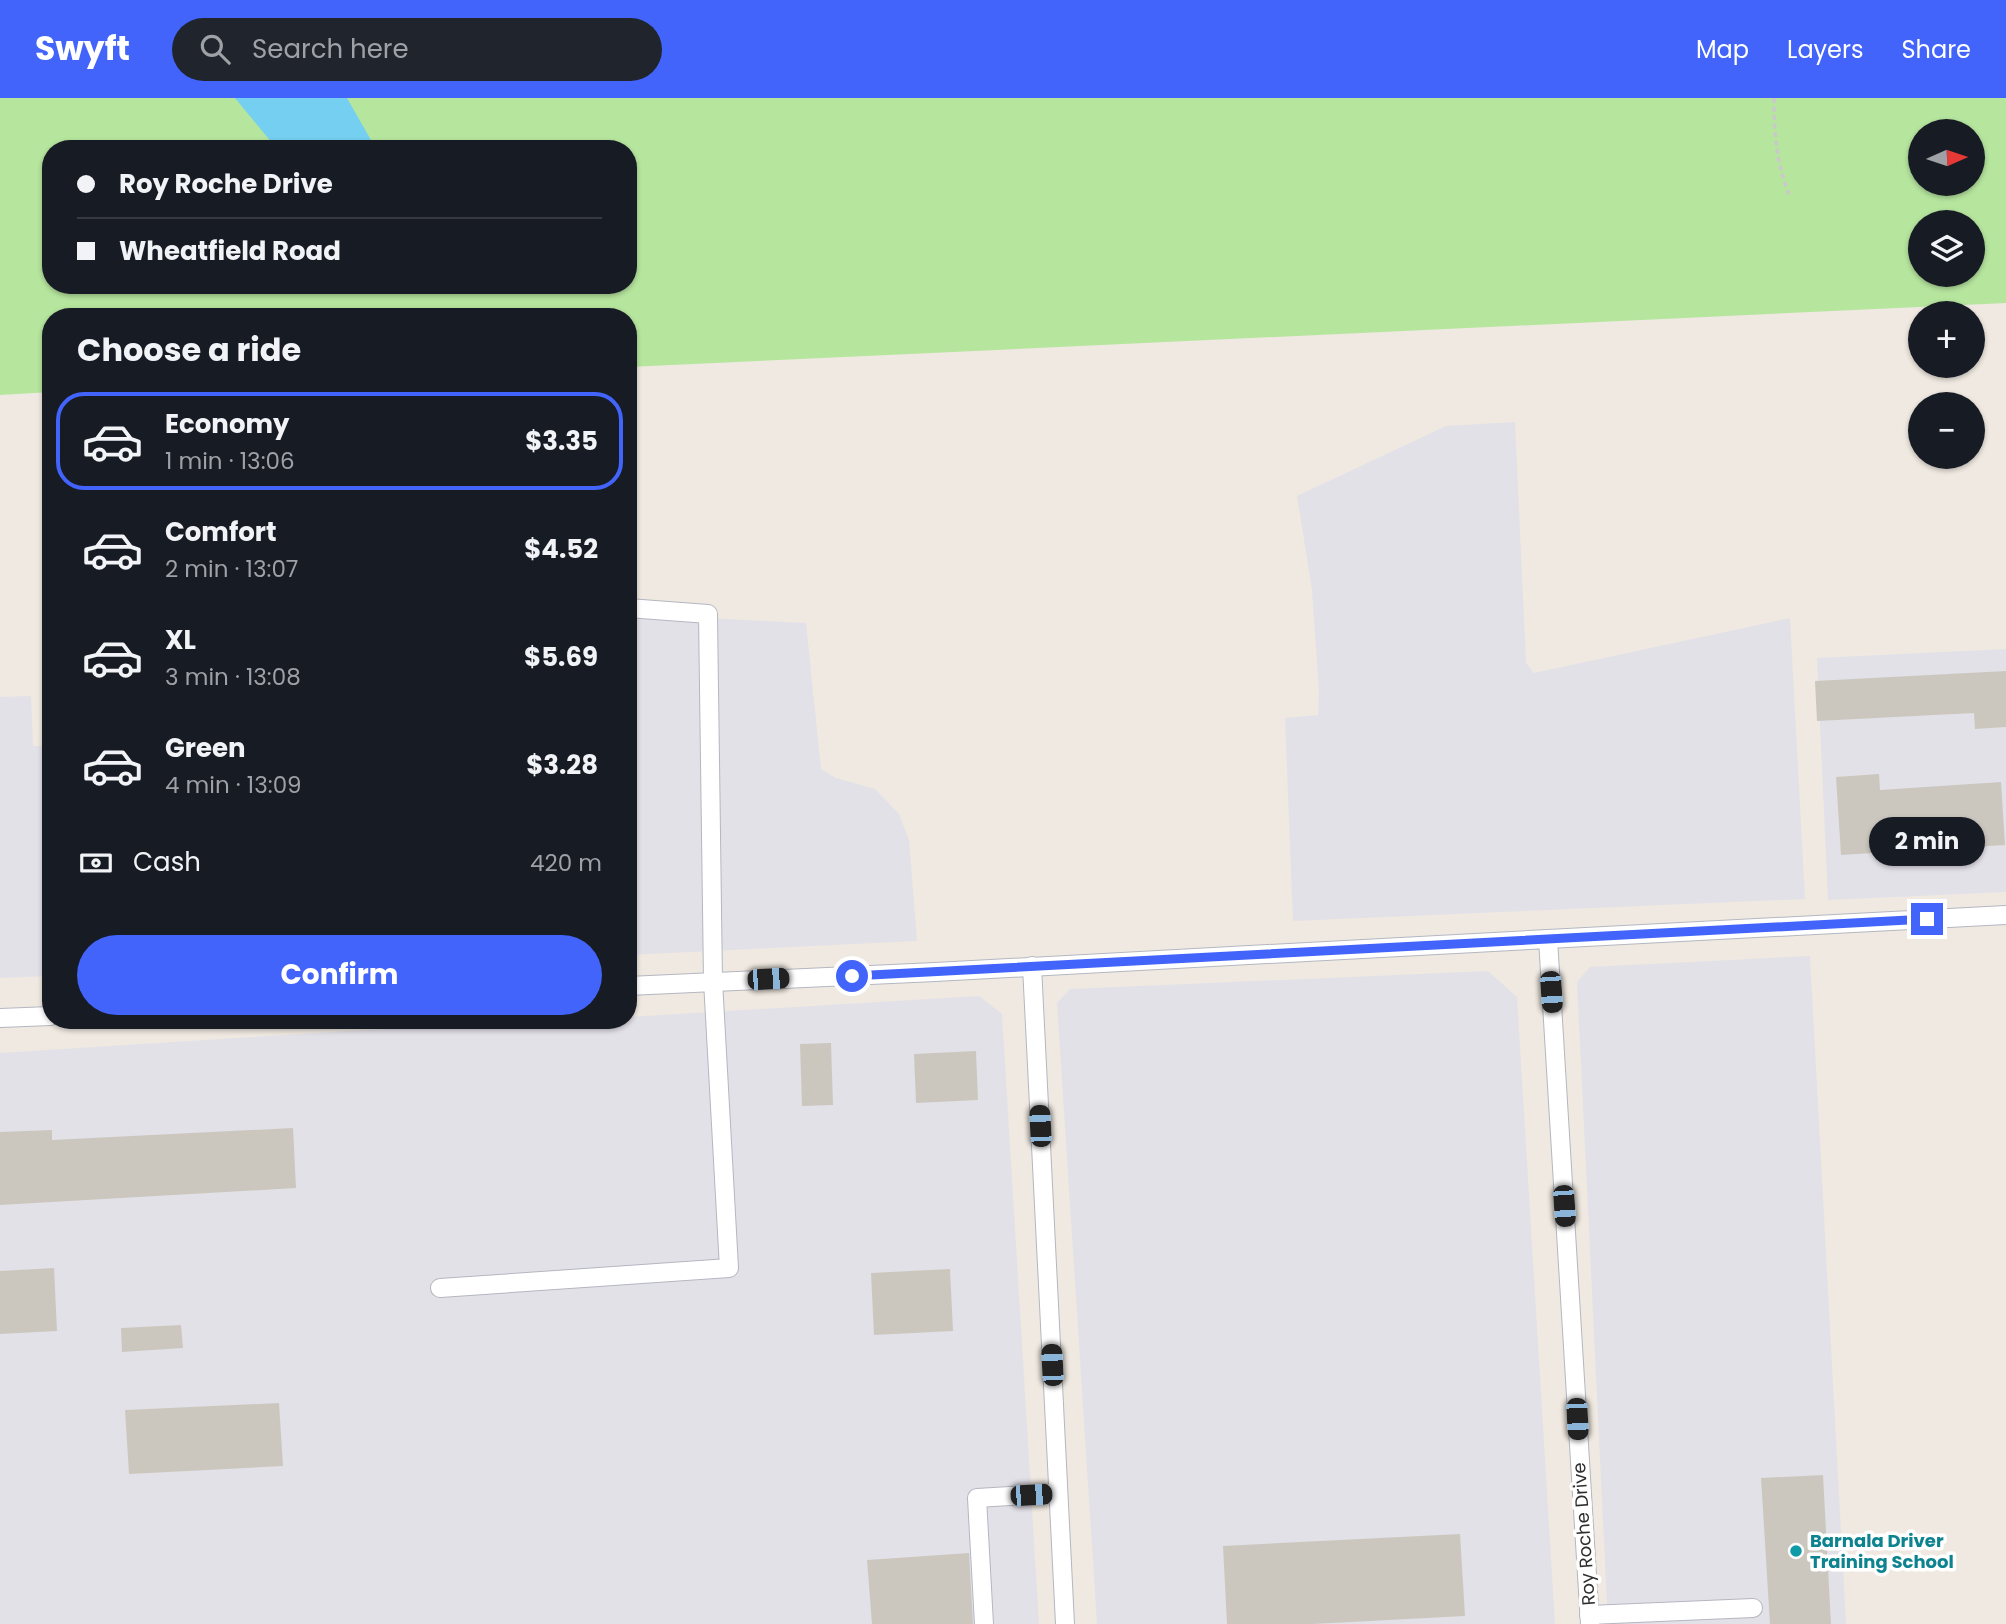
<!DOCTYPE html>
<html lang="en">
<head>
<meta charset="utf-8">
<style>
  :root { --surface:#171b24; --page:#20242c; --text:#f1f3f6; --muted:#9ea1a6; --line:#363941; --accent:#4264fb }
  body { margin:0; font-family:Poppins,sans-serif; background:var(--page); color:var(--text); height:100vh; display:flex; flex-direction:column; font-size:26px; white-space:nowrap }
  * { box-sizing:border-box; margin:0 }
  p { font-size:23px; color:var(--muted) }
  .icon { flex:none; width:38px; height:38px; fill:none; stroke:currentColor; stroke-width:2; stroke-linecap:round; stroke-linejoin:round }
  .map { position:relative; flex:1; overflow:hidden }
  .drawer { position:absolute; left:42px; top:210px; width:595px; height:721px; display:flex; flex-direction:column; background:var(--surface); border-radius:28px; box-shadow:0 2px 5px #0004 }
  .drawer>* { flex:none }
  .hud { position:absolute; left:42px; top:42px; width:595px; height:154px; border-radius:28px; box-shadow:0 2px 5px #0004; display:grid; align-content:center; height:154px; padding:0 35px; background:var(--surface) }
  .needle { width:46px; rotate:87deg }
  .tools { position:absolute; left:1908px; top:21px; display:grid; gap:14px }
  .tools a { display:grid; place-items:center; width:77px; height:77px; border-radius:50%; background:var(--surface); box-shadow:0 2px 5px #0004; font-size:35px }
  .end { position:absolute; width:32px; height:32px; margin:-16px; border:9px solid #4264fb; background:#fff; box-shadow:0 0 0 4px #fff }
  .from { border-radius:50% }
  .bubble { position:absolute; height:49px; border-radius:24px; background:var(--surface); box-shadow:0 2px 5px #0004; font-size:23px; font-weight:700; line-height:49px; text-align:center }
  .car { position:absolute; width:21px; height:42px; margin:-21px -10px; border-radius:9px; box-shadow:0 0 5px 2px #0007; background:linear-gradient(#222 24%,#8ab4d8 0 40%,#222 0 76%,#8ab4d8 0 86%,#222 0) }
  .hud b { display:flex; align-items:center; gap:24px; height:66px; font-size:26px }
  .hud b+b { border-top:2px solid var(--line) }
  .hud i { width:18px; height:18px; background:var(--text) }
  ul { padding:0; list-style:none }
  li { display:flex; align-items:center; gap:21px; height:98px; margin:0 14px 10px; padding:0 21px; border:4px solid transparent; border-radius:28px }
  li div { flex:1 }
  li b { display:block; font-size:26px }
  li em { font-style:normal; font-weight:700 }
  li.on { border-color:var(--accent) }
  li>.icon { width:63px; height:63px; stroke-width:1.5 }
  h2 { padding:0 35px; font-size:32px; line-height:84px }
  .pay { display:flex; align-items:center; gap:18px; height:77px; padding:0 35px; font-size:26px }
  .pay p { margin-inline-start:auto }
  .primary-button { display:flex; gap:14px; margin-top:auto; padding:14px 35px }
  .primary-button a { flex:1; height:80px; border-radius:42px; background:var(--accent); color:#fff; font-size:28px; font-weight:700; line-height:80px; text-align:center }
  header { display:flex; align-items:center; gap:42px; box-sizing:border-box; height:98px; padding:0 35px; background:var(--accent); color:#fff }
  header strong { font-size:33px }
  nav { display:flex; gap:38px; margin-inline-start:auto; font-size:24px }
  .search { width:490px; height:63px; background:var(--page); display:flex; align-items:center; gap:18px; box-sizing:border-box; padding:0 24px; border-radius:38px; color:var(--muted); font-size:26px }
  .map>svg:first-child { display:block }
  .industrial { fill:#e3e1e8 }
  .green { fill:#b6e59e; fill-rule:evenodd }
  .water { fill:#75cff0 }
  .building { fill:#cbc7bf }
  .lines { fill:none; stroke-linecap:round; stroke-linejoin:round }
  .minor-casing { stroke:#b4b7c1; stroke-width:20 }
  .path { stroke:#c9c9c9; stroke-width:3.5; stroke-dasharray:5 3.5; stroke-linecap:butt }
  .minor { stroke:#fff; stroke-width:18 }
  .route { stroke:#4264fb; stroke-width:9 }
  .culture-dot { fill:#0f9aa8; stroke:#fff; stroke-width:2.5 }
  .labels { text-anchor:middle; stroke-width:7; stroke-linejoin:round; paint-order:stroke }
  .street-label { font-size:18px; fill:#2e2e2e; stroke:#fff }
  .culture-label { font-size:18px; font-weight:bold; fill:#0d838f; stroke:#fff; text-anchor:start }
</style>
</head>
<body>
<header>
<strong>Swyft</strong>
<div class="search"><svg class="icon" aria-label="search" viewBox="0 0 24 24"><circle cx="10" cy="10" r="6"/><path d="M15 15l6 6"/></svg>Search here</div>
<nav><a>Map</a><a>Layers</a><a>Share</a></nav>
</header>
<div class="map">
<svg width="2006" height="1526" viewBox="0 0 2006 1526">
  <rect width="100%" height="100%" fill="#efe9e1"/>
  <g class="industrial">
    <path d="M1515 324 1526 565 1534 575 1790 520 1805 801 1293 823 1285 620 1318 617 1319 595 1312 492 1297 398 1446 328Z"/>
    <path d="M628 516 806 525 821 671 836 680 875 691 899 716 909 742 917 843 628 857Z"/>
    <path d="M2006 551V794L1828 802 1817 560Z"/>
    <path d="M31 598 33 648H51V878L0 880V599Z"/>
    <path d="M1810 858 1846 1526H1608L1577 884 1590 869Z"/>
    <path d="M1488 873 1517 899 1555 1526H1097L1057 905 1070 891Z"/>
    <path d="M979 898 1002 916 1039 1526H0V955L348 933 569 922H628V919Z"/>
  </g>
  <path class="green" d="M0 0H2006V205L628 269V219H51V294L0 297ZM1920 33H1972V86H1920ZM51 51H628V187H51ZM1920 124H1972V177H1920Z"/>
  <path class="water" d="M235 0H347L376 51H277Z"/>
  <g class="building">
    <path d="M2006 573V629L1975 631 1974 615 1817 623 1815 583Z"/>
    <path d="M1879 676 1880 692 2001 684 2005 747 1841 757 1836 679Z"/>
    <path d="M831 945 833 1007 802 1008 800 946Z"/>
    <path d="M976 953 978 1002 916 1005 914 956Z"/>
    <path d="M293 1030 296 1090 0 1107V1034L52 1032V1042Z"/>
    <path d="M54 1170 57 1233 0 1236V1173Z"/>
    <path d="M950 1171 953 1233 874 1237 871 1175Z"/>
    <path d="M181 1227 183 1250 122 1254 121 1230Z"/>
    <path d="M279 1305 283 1368 129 1376 125 1312Z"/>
    <path d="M1823 1377 1831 1526H1770L1761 1380Z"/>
    <path d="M1460 1436 1465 1518 1313 1526H1227L1223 1448Z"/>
    <path d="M969 1455 973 1526H872L867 1462Z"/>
  </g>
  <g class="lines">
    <g class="minor-casing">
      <g id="minor">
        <path d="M1548 841 2006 817"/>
        <path d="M1032 868 1065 1526"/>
        <path d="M628 888 935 874 1548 841 1590 1526"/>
        <path d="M0 920 51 918"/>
        <path d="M440 1190 729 1170 713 883 708 516 628 510"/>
        <path d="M1589 1517 1753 1510"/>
        <path d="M984 1526 977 1400 1058 1395"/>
      </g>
    </g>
    <path class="path" d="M1774 0C1774 34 1776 64 1789 96"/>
    <use href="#minor" class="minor"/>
  </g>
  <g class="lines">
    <path class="route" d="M852 878 1927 821"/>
  </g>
  <circle class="culture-dot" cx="1796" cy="1453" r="7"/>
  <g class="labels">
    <g class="street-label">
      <text transform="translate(1584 1436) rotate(-94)" y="6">Roy Roche Drive</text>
    </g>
    <g class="culture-label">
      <text x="1810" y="1449">Barnala Driver<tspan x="1810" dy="21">Training School</tspan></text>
    </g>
  </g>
</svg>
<div class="tools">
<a><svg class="needle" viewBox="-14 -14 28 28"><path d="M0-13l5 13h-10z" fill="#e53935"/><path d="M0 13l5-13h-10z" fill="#9ea1a6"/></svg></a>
<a><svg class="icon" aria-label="layers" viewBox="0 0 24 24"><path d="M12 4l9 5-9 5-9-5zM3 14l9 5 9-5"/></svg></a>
<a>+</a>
<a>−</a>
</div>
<i class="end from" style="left:852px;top:878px"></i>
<i class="end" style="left:1927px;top:821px"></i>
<div class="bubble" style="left:1869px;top:719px;width:116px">2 min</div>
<i class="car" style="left:768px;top:881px;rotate:87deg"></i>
<i class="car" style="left:1551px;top:894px;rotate:176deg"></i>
<i class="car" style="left:1040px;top:1028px;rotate:357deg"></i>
<i class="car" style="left:1564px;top:1108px;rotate:176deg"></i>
<i class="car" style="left:1052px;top:1267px;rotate:357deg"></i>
<i class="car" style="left:1577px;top:1321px;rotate:177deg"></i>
<i class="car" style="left:1031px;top:1397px;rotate:87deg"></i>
<div class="hud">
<b><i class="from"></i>Roy Roche Drive</b>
<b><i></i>Wheatfield Road</b>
</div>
<section class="drawer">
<h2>Choose a ride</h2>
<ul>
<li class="on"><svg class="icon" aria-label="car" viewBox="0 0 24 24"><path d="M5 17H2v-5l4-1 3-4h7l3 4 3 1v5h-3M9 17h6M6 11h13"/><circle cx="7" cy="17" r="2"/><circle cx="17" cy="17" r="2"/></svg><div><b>Economy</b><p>1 min · 13:06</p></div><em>$3.35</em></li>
<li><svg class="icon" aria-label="car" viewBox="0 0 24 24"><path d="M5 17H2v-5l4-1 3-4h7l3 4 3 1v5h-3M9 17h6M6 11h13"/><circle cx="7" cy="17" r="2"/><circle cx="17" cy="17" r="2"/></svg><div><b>Comfort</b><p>2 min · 13:07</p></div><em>$4.52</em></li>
<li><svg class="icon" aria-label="car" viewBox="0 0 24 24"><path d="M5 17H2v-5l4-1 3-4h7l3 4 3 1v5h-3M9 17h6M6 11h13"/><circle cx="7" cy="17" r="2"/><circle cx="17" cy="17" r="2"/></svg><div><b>XL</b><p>3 min · 13:08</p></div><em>$5.69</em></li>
<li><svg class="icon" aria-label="car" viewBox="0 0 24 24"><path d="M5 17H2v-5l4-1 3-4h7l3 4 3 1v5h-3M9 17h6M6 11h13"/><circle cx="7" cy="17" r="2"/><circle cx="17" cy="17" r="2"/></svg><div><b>Green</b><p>4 min · 13:09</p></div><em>$3.28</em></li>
</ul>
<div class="pay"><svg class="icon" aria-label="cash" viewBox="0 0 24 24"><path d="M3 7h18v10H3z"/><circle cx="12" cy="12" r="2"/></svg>Cash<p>420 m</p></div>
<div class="primary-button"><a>Confirm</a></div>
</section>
</div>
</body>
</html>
